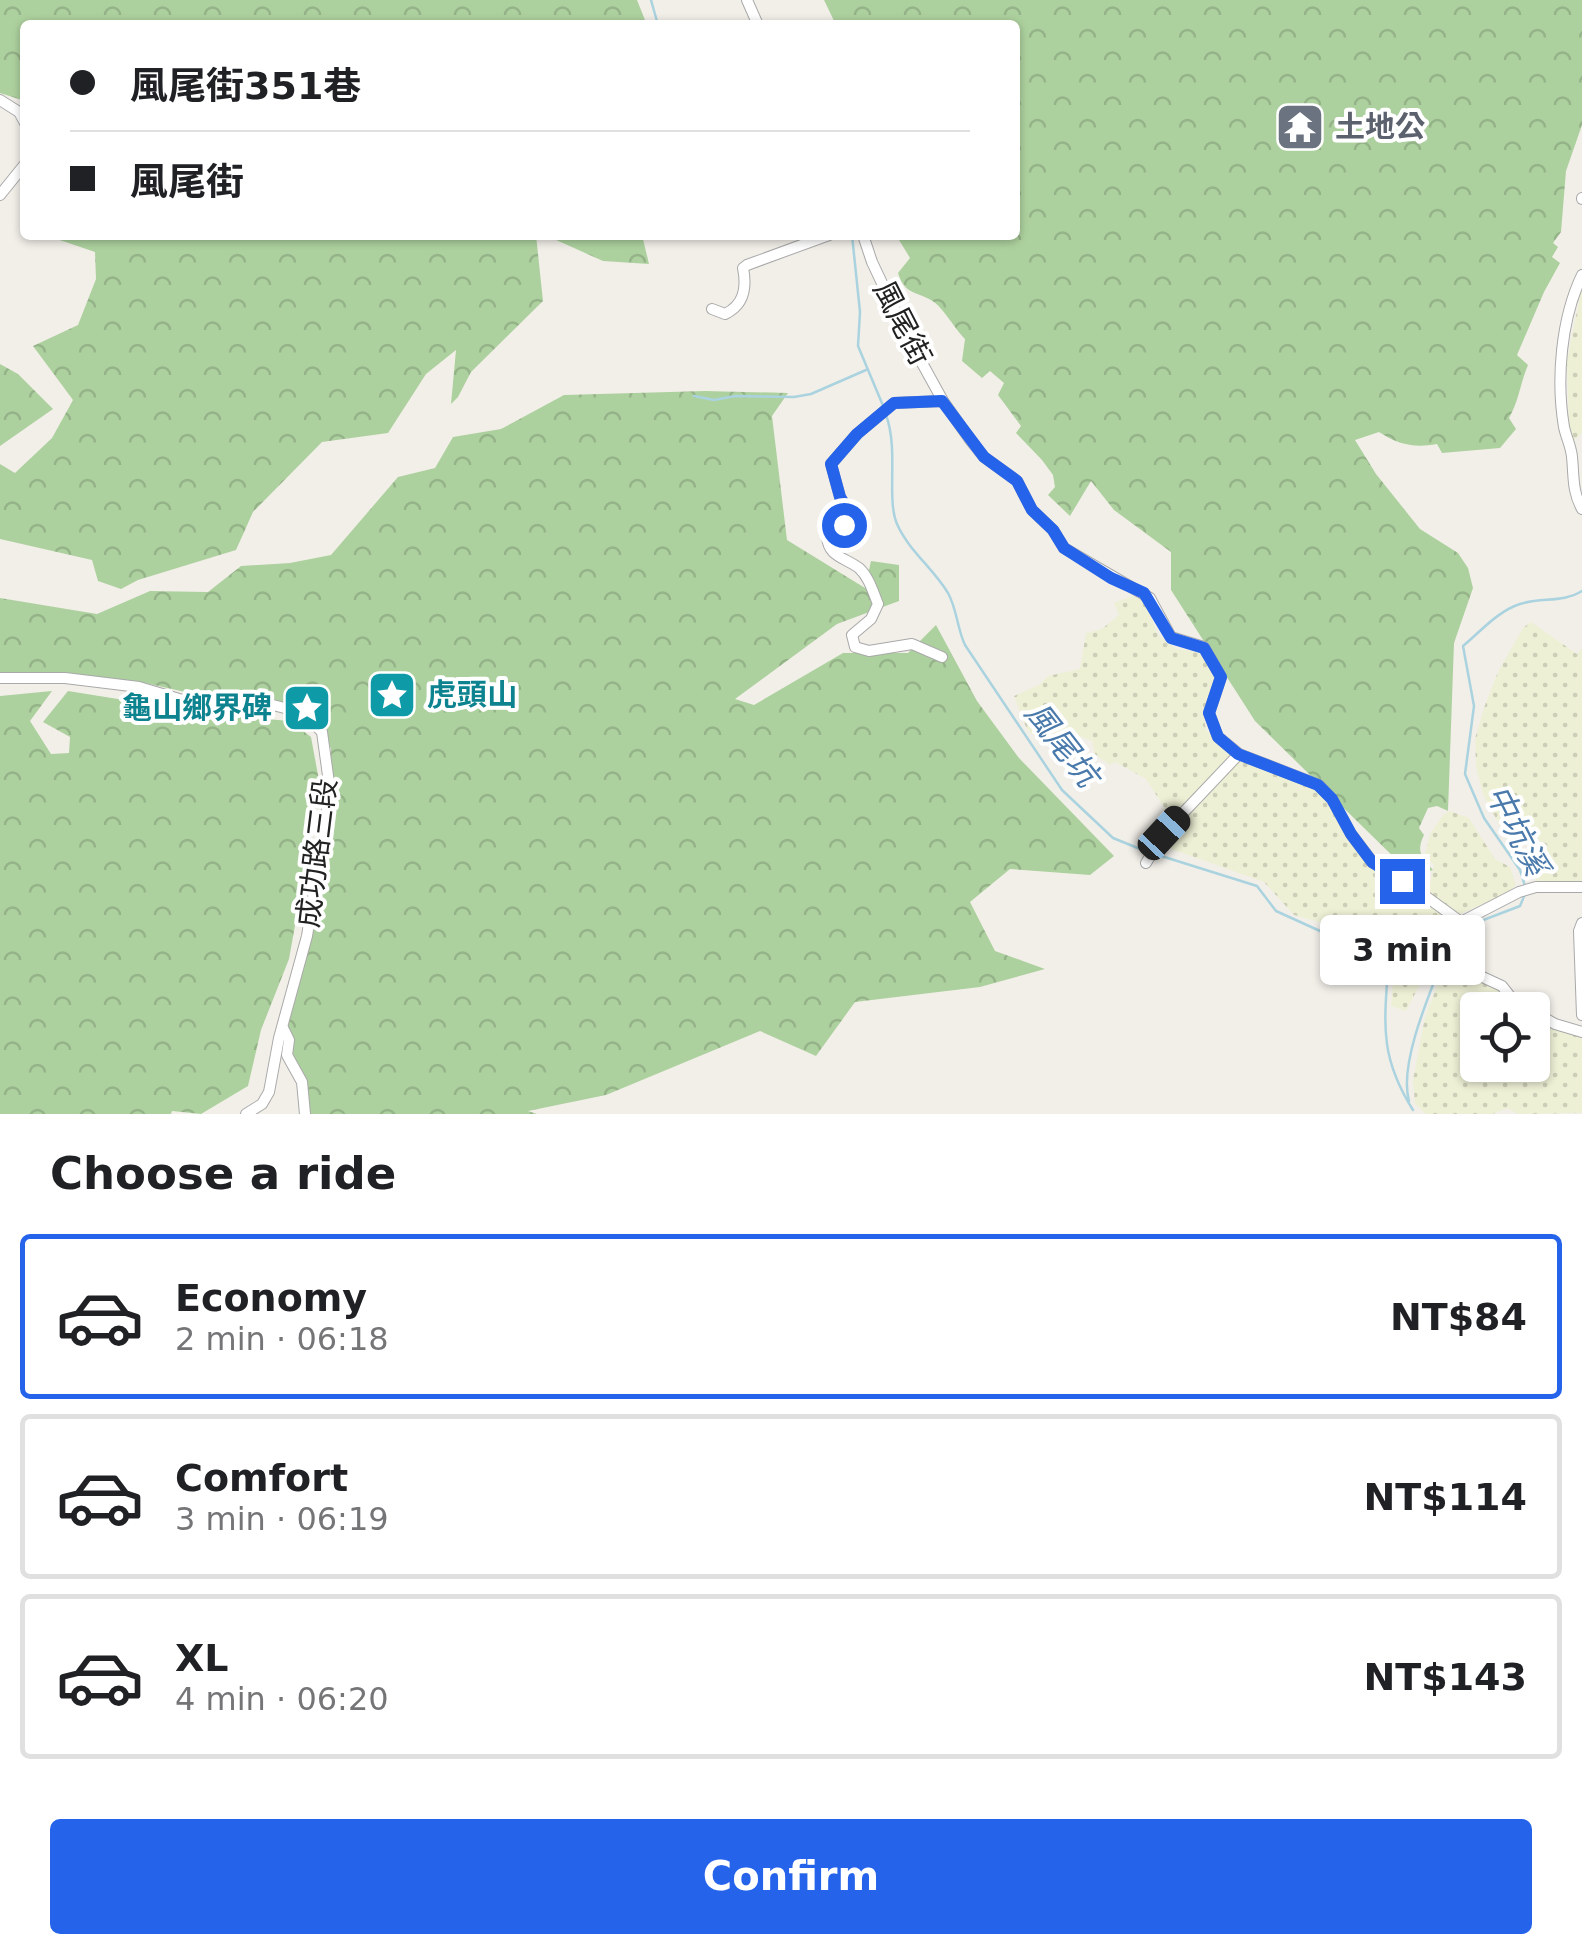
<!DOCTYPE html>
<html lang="en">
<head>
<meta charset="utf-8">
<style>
  :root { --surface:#fff; --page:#f6f6f6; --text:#202124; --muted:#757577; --line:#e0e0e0; --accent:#2563eb }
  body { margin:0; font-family:"DejaVu Sans","Noto Sans TC",sans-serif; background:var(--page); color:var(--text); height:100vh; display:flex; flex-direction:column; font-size:38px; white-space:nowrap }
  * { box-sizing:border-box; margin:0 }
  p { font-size:32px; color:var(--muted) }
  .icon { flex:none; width:55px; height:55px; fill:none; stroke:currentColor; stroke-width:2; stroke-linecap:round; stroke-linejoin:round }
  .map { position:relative; height:1114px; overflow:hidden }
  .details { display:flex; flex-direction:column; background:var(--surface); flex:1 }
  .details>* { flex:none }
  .top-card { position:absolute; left:20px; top:20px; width:1000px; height:220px; border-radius:10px; box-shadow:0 2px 8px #0004; display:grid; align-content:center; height:220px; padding:0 50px; background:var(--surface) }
  .buttons { position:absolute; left:1460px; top:992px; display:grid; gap:20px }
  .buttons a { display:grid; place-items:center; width:90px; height:90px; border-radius:10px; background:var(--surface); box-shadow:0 2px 8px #0004; font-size:50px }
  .end { position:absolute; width:45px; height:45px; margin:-22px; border:12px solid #2563eb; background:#fff; box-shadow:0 0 0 5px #fff }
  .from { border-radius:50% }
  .bubble { position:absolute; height:70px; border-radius:10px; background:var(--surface); box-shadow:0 2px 8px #0004; font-size:32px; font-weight:600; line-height:70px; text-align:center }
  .car { position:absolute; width:30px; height:60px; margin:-30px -15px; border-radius:12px; box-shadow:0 0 8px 2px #0007; background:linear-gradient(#222 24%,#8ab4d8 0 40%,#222 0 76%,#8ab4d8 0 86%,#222 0) }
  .top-card b { display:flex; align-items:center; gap:35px; height:95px; font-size:38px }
  .top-card b+b { border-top:2px solid var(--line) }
  .top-card i { width:25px; height:25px; background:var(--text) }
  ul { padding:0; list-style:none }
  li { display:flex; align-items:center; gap:30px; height:165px; margin:0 20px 15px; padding:0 30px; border:5px solid var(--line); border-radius:10px }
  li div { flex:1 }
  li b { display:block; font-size:38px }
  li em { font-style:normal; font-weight:600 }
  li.selected { border-color:var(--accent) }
  li>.icon { width:90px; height:90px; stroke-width:1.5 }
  h2 { padding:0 50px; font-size:45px; line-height:120px }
  .primary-button { display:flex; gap:20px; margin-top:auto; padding:20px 50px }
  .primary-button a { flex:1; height:115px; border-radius:10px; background:var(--accent); color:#fff; font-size:40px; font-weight:600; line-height:115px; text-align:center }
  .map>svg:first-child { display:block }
  .farmland { fill:url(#farmland-dots) }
  .forest { fill:url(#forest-crowns) }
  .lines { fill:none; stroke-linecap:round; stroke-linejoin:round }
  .stream { stroke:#aad3df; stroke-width:2.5 }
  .minor-casing { stroke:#a9a9a9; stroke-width:12 }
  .minor { stroke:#fff; stroke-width:10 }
  .route { stroke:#2563eb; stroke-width:12 }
  .labels { text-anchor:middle; stroke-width:8; stroke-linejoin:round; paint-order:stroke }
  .worship-label { font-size:30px; font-weight:bold; fill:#5b616d; stroke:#fff; text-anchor:start }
  .street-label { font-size:30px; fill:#222; stroke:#fff }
  .culture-label { font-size:30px; font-weight:bold; fill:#0d838f; stroke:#fff; text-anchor:start }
  .water-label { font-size:32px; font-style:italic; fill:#4a7aab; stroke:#fff }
</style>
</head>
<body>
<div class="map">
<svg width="1582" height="1114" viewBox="0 0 1582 1114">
  <defs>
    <pattern id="farmland-dots" width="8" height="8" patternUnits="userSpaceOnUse" patternTransform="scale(2.5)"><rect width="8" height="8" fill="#eef0d5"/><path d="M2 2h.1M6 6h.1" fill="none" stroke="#ccceb7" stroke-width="1.8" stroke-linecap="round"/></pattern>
    <pattern id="forest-crowns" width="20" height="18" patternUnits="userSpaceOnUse" patternTransform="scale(2.5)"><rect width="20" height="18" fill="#add19e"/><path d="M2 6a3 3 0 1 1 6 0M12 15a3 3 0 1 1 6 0" fill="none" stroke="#95b388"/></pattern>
  </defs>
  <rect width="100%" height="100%" fill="#f2efe9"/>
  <g class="farmland">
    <path d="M1582 286V433L1573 441 1569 429 1567 361Z"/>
    <path d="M1132 596 1145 601 1158 635 1176 649 1200 652 1215 679 1203 711 1206 730 1231 755 1171 818 1146 779 1115 762 1110 765 1095 754 1092 741 1079 736 1074 745 1054 747 1032 734 1026 727 1014 696 1039 685 1048 676 1080 669 1086 633 1102 629 1119 615 1114 603Z"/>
    <path d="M1531 622 1577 654 1582 648V885L1544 884 1536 880 1541 843 1527 818 1500 826 1483 794 1476 766 1475 739 1485 705 1498 672 1523 628Z"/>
    <path d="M1240 758 1318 789 1363 859 1409 891 1426 907 1444 912 1446 917 1430 965 1406 1011 1391 1006 1394 971 1391 948 1369 931 1350 924H1326L1294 915 1264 882 1163 846 1169 833Z"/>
    <path d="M1450 811 1469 818 1495 859 1510 867 1516 885 1509 892 1460 914 1428 895 1434 865 1425 855 1430 834 1443 815Z"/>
    <path d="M1458 933 1468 959V971L1473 978 1497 988 1504 1001 1519 1010H1478V1065H1532L1533 1017 1553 1028 1582 1037V1113L1518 1114 1507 1108 1493 1114H1426L1415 1104 1413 1080 1425 1017Z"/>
  </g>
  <g class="forest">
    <path d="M0 0H637L647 25H25V101L0 93Z"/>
    <path d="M824 0H1582V125L1566 171 1561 232 1553 243 1558 247 1552 257 1560 263 1544 292 1517 355 1528 365C1520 384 1519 401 1509 418L1516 429 1500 448 1442 453 1437 444C1414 448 1399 445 1379 432L1355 440 1376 474 1420 529 1458 553 1468 568 1473 588 1454 643 1448 811 1437 806 1428 808 1419 828 1424 835C1416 851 1421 857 1433 870L1413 876 1255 721 1171 590V552L1114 510 1091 481 1070 516 1048 495 1055 487 1053 475 1042 460 1016 433 1021 426 998 395 1004 383 990 371 982 378 962 361 965 339C956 330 942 307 934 302 918 291 905 296 898 273L910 258 896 235H1015V25H836Z"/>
    <path d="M45 235H536L543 301 471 372 458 397 451 404 456 350 426 374 388 433 322 442 253 512 236 550 138 580 121 589 98 581 92 560 0 539V464L15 473 52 438 73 400 33 346 78 325 96 279 95 252Z"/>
    <path d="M545 235H642L649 264 603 261Z"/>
    <path d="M0 364 18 374 53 409 0 446Z"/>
    <path d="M705 391 788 393 772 416 787 540 865 588 871 561 899 565V601L837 624 735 699 754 705 843 653H908L936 625 977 701 1019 758 1114 856 1090 875 1010 869 970 902 995 951 1045 969 980 987 855 1002 816 1056 760 1031 606 1095 528 1111 537 1114H309L293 1060V1039L287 1022 332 794 331 749 319 716 240 693 212 698 145 683 79 675 0 676V598L97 614 150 591 208 592 241 566 290 563 331 555 398 477 435 468 453 437 501 429 564 395Z"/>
    <path d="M52 691 30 721 51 754 69 753 70 737 43 722 68 691 218 715 290 721 311 737 320 786 289 959 261 1030 248 1086 201 1114 172 1111 171 1114H0V696Z"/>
  </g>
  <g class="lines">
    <g class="stream">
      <path d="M651 0 658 25"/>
      <path d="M852 235 860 312 858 346 884 408"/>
      <path d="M694 396 714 400 735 396 794 397 811 394 866 370"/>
      <path d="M886 415C899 450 886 498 897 524 909 551 933 568 948 593 957 609 957 628 965 645L1062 790 1113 838 1150 853"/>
      <path d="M1158 855 1257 886 1276 911 1331 936 1369 939 1383 943 1389 955C1385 1019 1377 1053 1413 1110"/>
      <path d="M1525 886 1520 870 1484 818 1465 774 1474 706 1463 646C1481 631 1498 611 1520 604 1541 597 1563 603 1582 591"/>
      <path d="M1465 927 1520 906 1525 894"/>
      <path d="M1409 1101C1397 1059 1439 973 1454 931L1458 930"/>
    </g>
    <g class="minor-casing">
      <g id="minor">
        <path d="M747 0 758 25"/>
        <path d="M0 100 19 112 25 123"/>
        <path d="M0 195 25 164"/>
        <path d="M1582 198V199"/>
        <path d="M863 235 872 262 906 334 943 401 971 441 984 457 1017 481 1032 510 1053 530 1064 548 1150 598 1171 637 1204 647 1221 677 1209 713 1218 737 1239 754 1319 785 1332 799 1351 834 1373 863 1391 871 1461 922 1476 974 1502 986 1513 1000 1530 1010"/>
        <path d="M1582 275C1561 319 1556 379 1564 427 1566 437 1571 446 1572 457 1574 476 1572 491 1582 509"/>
        <path d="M712 309 725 314C744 305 747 288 743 268L747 265 829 235"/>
        <path d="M942 657 912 644 869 651 855 647 852 635 871 619 878 604C873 592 869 577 859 568 844 557 828 557 827 536L844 525 850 514 840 497 831 464 857 434 894 403 943 401"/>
        <path d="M0 678H65L139 687 196 704 241 701 269 704 304 713 322 732 330 790 307 936 279 1038 269 1092 262 1104 246 1114"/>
        <path d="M1146 863 1164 833 1239 754"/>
        <path d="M1461 922 1519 892 1536 887H1582"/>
        <path d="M1582 923 1579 931 1582 1015"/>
        <path d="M1532 1011 1555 1024 1582 1032"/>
        <path d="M283 1028 289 1040 287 1055 302 1082 305 1114"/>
      </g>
    </g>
    <use href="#minor" class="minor"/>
  </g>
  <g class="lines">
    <path class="route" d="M844 525 850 514 840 497 831 464 857 434 894 403 942 401 984 457 1017 481 1032 510 1053 530 1064 548 1111 578 1144 593 1171 638 1204 648 1221 677 1209 713 1218 737 1238 754 1318 785 1332 799 1351 834 1372 862 1402 881"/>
  </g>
  <defs>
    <g id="temple-square" transform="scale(2.5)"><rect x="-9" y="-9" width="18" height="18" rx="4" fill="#6b7280" stroke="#fff"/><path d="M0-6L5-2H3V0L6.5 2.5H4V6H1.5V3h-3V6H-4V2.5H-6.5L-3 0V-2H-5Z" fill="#fff"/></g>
    <g id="sight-square" transform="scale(2.5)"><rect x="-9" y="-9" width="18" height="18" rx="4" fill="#0f9aa8" stroke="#fff"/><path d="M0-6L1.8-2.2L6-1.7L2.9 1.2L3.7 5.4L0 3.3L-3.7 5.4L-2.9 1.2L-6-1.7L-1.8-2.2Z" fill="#fff"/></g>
  </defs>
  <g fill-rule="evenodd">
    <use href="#temple-square" x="1300" y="127"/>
    <use href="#sight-square" x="392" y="695"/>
    <use href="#sight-square" x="307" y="708"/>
  </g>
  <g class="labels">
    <g class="worship-label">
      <text x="1335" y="137">土地公</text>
    </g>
    <g class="street-label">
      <text transform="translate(902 323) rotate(63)" y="10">風尾街</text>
      <text transform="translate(317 853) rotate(-83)" y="10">成功路三段</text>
    </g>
    <g class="culture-label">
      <text x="427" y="705">虎頭山</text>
      <text x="272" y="718" text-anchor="end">龜山鄉界碑</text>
    </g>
    <g class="water-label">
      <text transform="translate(1062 744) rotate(52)" y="11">風尾坑</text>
      <text transform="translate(1517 830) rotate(63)" y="11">中坑溪</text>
    </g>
  </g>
</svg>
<div class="buttons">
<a><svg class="icon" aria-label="locate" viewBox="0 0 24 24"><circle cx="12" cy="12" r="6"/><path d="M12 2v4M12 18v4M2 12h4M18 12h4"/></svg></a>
</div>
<i class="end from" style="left:844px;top:525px"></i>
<i class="end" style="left:1402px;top:881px"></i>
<div class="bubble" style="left:1320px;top:915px;width:165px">3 min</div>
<i class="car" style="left:1164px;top:833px;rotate:43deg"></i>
<div class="top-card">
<b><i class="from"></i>風尾街351巷</b>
<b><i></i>風尾街</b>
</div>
</div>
<section class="details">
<h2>Choose a ride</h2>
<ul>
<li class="selected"><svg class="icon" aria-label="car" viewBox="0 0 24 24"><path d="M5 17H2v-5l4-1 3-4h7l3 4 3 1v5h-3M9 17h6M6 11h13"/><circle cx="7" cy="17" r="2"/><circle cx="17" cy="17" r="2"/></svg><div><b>Economy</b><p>2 min · 06:18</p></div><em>NT$84</em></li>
<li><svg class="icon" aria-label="car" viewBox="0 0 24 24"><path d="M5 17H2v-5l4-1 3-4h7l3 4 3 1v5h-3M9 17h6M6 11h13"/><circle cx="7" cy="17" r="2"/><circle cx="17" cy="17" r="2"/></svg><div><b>Comfort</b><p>3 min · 06:19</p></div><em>NT$114</em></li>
<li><svg class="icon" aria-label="car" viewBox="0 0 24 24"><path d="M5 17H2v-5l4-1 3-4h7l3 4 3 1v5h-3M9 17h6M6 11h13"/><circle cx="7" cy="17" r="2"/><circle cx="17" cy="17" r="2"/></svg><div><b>XL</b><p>4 min · 06:20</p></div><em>NT$143</em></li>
</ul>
<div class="primary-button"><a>Confirm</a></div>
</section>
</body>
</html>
